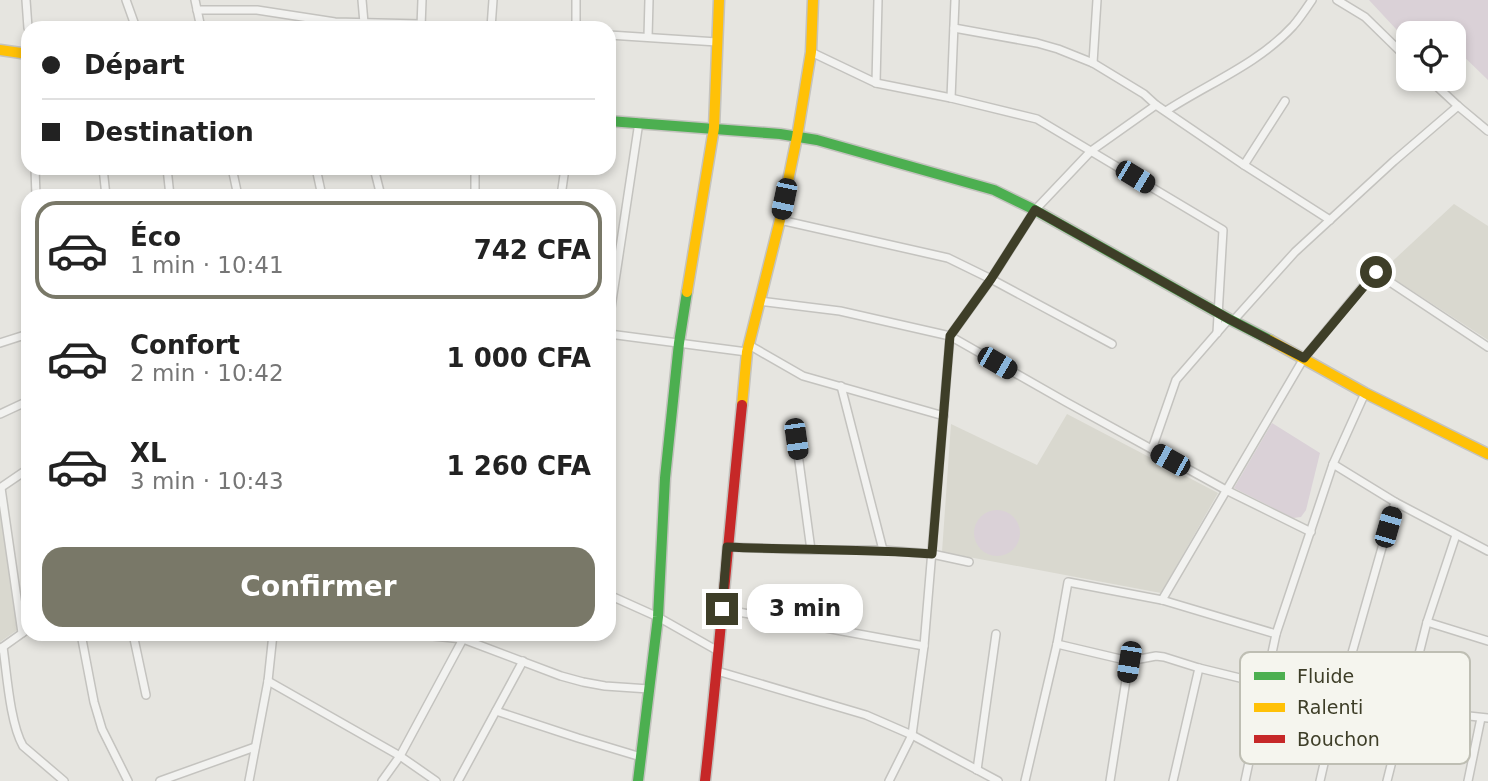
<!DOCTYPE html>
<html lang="fr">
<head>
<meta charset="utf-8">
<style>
  :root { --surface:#fff; --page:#f6f6f6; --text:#222; --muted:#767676; --line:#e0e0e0; --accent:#797868 }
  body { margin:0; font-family:"DejaVu Sans",sans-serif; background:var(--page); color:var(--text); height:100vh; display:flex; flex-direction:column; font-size:26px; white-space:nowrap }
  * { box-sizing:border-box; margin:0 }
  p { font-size:23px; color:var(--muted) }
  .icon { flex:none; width:38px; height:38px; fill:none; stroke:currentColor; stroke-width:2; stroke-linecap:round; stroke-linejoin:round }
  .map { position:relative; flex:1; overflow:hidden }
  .drawer { position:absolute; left:21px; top:189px; width:595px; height:452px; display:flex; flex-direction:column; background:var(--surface); border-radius:21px; box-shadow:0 4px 10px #0003 }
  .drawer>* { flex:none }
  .guide { position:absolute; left:21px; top:21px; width:595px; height:154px; border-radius:21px; box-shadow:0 4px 10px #0003; display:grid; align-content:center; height:154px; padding:0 21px; background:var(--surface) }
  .buttons { position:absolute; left:1396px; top:21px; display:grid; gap:14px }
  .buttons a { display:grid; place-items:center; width:70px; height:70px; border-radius:14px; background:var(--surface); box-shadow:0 4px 10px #0003; font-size:35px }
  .end { position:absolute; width:32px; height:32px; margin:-16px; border:9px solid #3e3e28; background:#fff; box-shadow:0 0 0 4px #fff }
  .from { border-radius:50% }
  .bubble { position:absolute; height:49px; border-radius:21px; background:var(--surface); box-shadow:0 4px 10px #0003; font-size:23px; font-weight:700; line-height:49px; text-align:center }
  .car { position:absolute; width:21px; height:42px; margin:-21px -10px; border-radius:9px; box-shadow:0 0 5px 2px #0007; background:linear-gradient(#222 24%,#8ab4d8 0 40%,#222 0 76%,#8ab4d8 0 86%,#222 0) }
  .guide b { display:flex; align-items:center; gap:24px; height:66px; font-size:26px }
  .guide b+b { border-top:2px solid var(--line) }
  .guide i { width:18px; height:18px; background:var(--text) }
  ul { padding:12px 0 0; list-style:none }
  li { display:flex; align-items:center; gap:21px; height:98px; margin:0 14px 10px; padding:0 7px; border:4px solid transparent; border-radius:21px }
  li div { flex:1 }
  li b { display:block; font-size:26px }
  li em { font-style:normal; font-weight:700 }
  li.on { border-color:var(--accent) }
  li>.icon { width:63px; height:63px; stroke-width:1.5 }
  .action { display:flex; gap:14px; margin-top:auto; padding:14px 21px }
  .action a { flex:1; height:80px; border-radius:21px; background:var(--accent); color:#fff; font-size:28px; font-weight:700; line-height:80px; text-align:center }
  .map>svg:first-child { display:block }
  .built { fill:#d9d8cf }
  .green { fill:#dad1d7 }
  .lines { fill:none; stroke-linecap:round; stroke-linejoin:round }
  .street-casing { stroke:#c4c3bf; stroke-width:10 }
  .fast-casing { stroke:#c4c3bf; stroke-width:13 }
  .slow-casing { stroke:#c4c3bf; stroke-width:13 }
  .jam-casing { stroke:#c4c3bf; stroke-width:13 }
  .street { stroke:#f2f2f0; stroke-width:7 }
  .fast { stroke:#4caf50; stroke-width:10 }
  .slow { stroke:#ffc107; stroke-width:10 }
  .jam { stroke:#c62828; stroke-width:10 }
  .route { stroke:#3e3e28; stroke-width:9 }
  .key { fill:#f5f5ee; stroke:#bebeb3; stroke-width:2 }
  .key-label { font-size:19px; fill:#3e3e28 }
</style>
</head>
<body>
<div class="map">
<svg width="1488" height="781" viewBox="0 0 1488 781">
  <rect width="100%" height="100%" fill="#e6e5e0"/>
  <g class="built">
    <path d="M1454 204 1488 226V340L1382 271Z"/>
    <path d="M1067 414 1218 493 1161 593 942 552 951 424 1037 465Z"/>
    <path d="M0 509 20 628 0 642Z"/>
  </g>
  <g class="green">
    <path d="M1369 0H1488V80L1454 47V33H1441L1434 27 1428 33H1409V43Z"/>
    <path d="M1272 423 1320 453 1306 510 1301 517 1293 518 1234 488Z"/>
    <circle cx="997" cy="533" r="23"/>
  </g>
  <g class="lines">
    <g class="street-casing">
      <g id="street">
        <path d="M26 0 28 28"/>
        <path d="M126 0 136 28"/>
        <path d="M195 0 201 28"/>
        <path d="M362 0 364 23"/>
        <path d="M1337 0 1365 17 1409 60"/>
        <path d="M197 10H257L335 22 421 24"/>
        <path d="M421 27 422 0"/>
        <path d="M491 27 508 28"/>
        <path d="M491 28 493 0"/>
        <path d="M576 28V0"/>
        <path d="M954 28 1037 43 1058 49 1093 63 1144 94 1156 105 1244 165 1330 220"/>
        <path d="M609 35 717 42"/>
        <path d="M648 37 649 0"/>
        <path d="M811 52 876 83 951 98 1037 119 1223 230 1217 333"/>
        <path d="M1093 63 1097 0"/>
        <path d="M1429 79 1458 106 1488 131"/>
        <path d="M876 83 878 0"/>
        <path d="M951 98 955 0"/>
        <path d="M1166 111C1209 83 1258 64 1293 26 1300 18 1306 9 1312 0"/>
        <path d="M1244 165 1285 101"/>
        <path d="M35 168 36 196"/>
        <path d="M103 168 106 196"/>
        <path d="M167 168 170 196"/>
        <path d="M232 168 238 196"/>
        <path d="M316 168 322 196"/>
        <path d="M374 168 381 196"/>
        <path d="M475 196V168"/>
        <path d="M561 196 565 168"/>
        <path d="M780 220 948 258 991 279 1112 344"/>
        <path d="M759 301 840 311 950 336 1066 402 1226 490 1311 532"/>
        <path d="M609 321 639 122"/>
        <path d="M1233 321 1295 252 1394 161 1458 106"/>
        <path d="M609 334 747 352"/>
        <path d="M0 343 28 334"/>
        <path d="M749 345 803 376 944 416"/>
        <path d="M841 386 883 550"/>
        <path d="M0 414 28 401"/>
        <path d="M796 439 811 550"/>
        <path d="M1152 449 1176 380 1229 319"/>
        <path d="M1333 464 1395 502 1488 551"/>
        <path d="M0 488 28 469"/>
        <path d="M1 488 22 633"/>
        <path d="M727 547 811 550H883L932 554 969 562"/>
        <path d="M609 595 658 617 718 651"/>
        <path d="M1162 600 1304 358 1375 272 1488 347"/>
        <path d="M722 609 924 646"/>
        <path d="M1427 622 1488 641"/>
        <path d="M81 634 94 702 102 729 128 781"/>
        <path d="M133 634 146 695"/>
        <path d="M413 634 463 639 561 676 583 682 605 686 649 689"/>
        <path d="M1057 644 1129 661 1156 656 1164 657 1199 668 1338 702 1488 718"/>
        <path d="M3 647C7 675 10 723 23 746L64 781"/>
        <path d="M0 649 28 629"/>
        <path d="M717 671 866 715 912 735 998 781"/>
        <path d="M268 681 400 756 436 781"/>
        <path d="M496 711 578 738 641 757"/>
        <path d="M977 770 996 634"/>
        <path d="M160 781 255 747"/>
        <path d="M249 781 268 681 273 634"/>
        <path d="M382 781 400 756 463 639V634"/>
        <path d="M458 781 523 661"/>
        <path d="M889 781 912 735 924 646 950 336 991 279 1035 210 1091 151 1156 105"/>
        <path d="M1025 781 1057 644 1068 582 1162 600 1276 634"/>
        <path d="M1110 781 1129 661"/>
        <path d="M1173 781 1199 668"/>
        <path d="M1245 781 1276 634 1333 464 1365 393"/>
        <path d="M1320 781 1338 702 1395 502"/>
        <path d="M1387 781 1427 622 1456 535"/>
        <path d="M1468 781 1481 718"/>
      </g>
    </g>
    <g class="fast-casing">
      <g id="fast">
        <path d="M609 121 780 134 817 140 994 190 1035 210 1229 319 1270 340"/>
        <path d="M638 781 658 617 665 478 679 343 687 292"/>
      </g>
    </g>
    <g class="slow-casing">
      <g id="slow">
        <path d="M0 50 28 54"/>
        <path d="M687 292 714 128 719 0"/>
        <path d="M1270 340 1365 393 1488 454"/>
        <path d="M742 405 747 352 780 220 797 137 811 52 813 0"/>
      </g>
    </g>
    <g class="jam-casing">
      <path id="jam" d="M705 781C719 656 729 531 742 405"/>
    </g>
    <use href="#street" class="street"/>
    <use href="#fast" class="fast"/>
    <use href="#slow" class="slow"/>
    <use href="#jam" class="jam"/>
  </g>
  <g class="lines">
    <path class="route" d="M722 609 727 547C796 550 864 549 932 554L950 336 991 279 1035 210 1229 319 1304 358 1376 272"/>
  </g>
  <rect x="1240" y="652" width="230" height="112" rx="10" class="key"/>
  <rect x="1254" y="672" width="31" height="8" fill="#4caf50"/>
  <rect x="1254" y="703" width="31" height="9" fill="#ffc107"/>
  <rect x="1254" y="735" width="31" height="8" fill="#c62828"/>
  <g class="key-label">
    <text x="1297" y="683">Fluide</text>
    <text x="1297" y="714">Ralenti</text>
    <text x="1297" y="746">Bouchon</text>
  </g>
</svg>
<div class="buttons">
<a><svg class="icon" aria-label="locate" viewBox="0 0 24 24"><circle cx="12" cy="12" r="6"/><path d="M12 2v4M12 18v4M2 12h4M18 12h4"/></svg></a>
</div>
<i class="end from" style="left:1376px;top:272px"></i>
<i class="end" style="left:722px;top:609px"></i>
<div class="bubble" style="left:747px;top:584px;width:116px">3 min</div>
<i class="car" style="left:1135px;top:177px;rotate:121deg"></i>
<i class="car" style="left:784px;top:199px;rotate:192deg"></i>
<i class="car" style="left:997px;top:363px;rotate:120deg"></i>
<i class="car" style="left:796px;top:439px;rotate:172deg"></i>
<i class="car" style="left:1170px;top:460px;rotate:299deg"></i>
<i class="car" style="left:1388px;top:527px;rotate:16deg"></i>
<i class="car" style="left:1129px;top:662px;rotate:189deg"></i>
<div class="guide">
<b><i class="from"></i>Départ</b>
<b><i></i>Destination</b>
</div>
<section class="drawer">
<ul>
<li class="on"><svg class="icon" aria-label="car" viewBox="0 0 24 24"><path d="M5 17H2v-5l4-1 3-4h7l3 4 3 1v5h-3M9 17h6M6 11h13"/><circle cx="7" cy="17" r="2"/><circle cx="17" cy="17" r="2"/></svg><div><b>Éco</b><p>1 min · 10:41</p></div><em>742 CFA</em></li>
<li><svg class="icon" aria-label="car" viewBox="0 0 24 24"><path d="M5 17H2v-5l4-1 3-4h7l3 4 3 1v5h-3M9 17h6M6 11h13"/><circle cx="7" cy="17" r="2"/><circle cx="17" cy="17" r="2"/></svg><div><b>Confort</b><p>2 min · 10:42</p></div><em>1 000 CFA</em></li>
<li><svg class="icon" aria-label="car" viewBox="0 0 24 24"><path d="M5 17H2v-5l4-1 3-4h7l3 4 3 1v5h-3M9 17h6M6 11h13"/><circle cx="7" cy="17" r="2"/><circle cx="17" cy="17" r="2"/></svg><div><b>XL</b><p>3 min · 10:43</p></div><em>1 260 CFA</em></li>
</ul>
<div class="action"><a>Confirmer</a></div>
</section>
</div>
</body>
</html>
